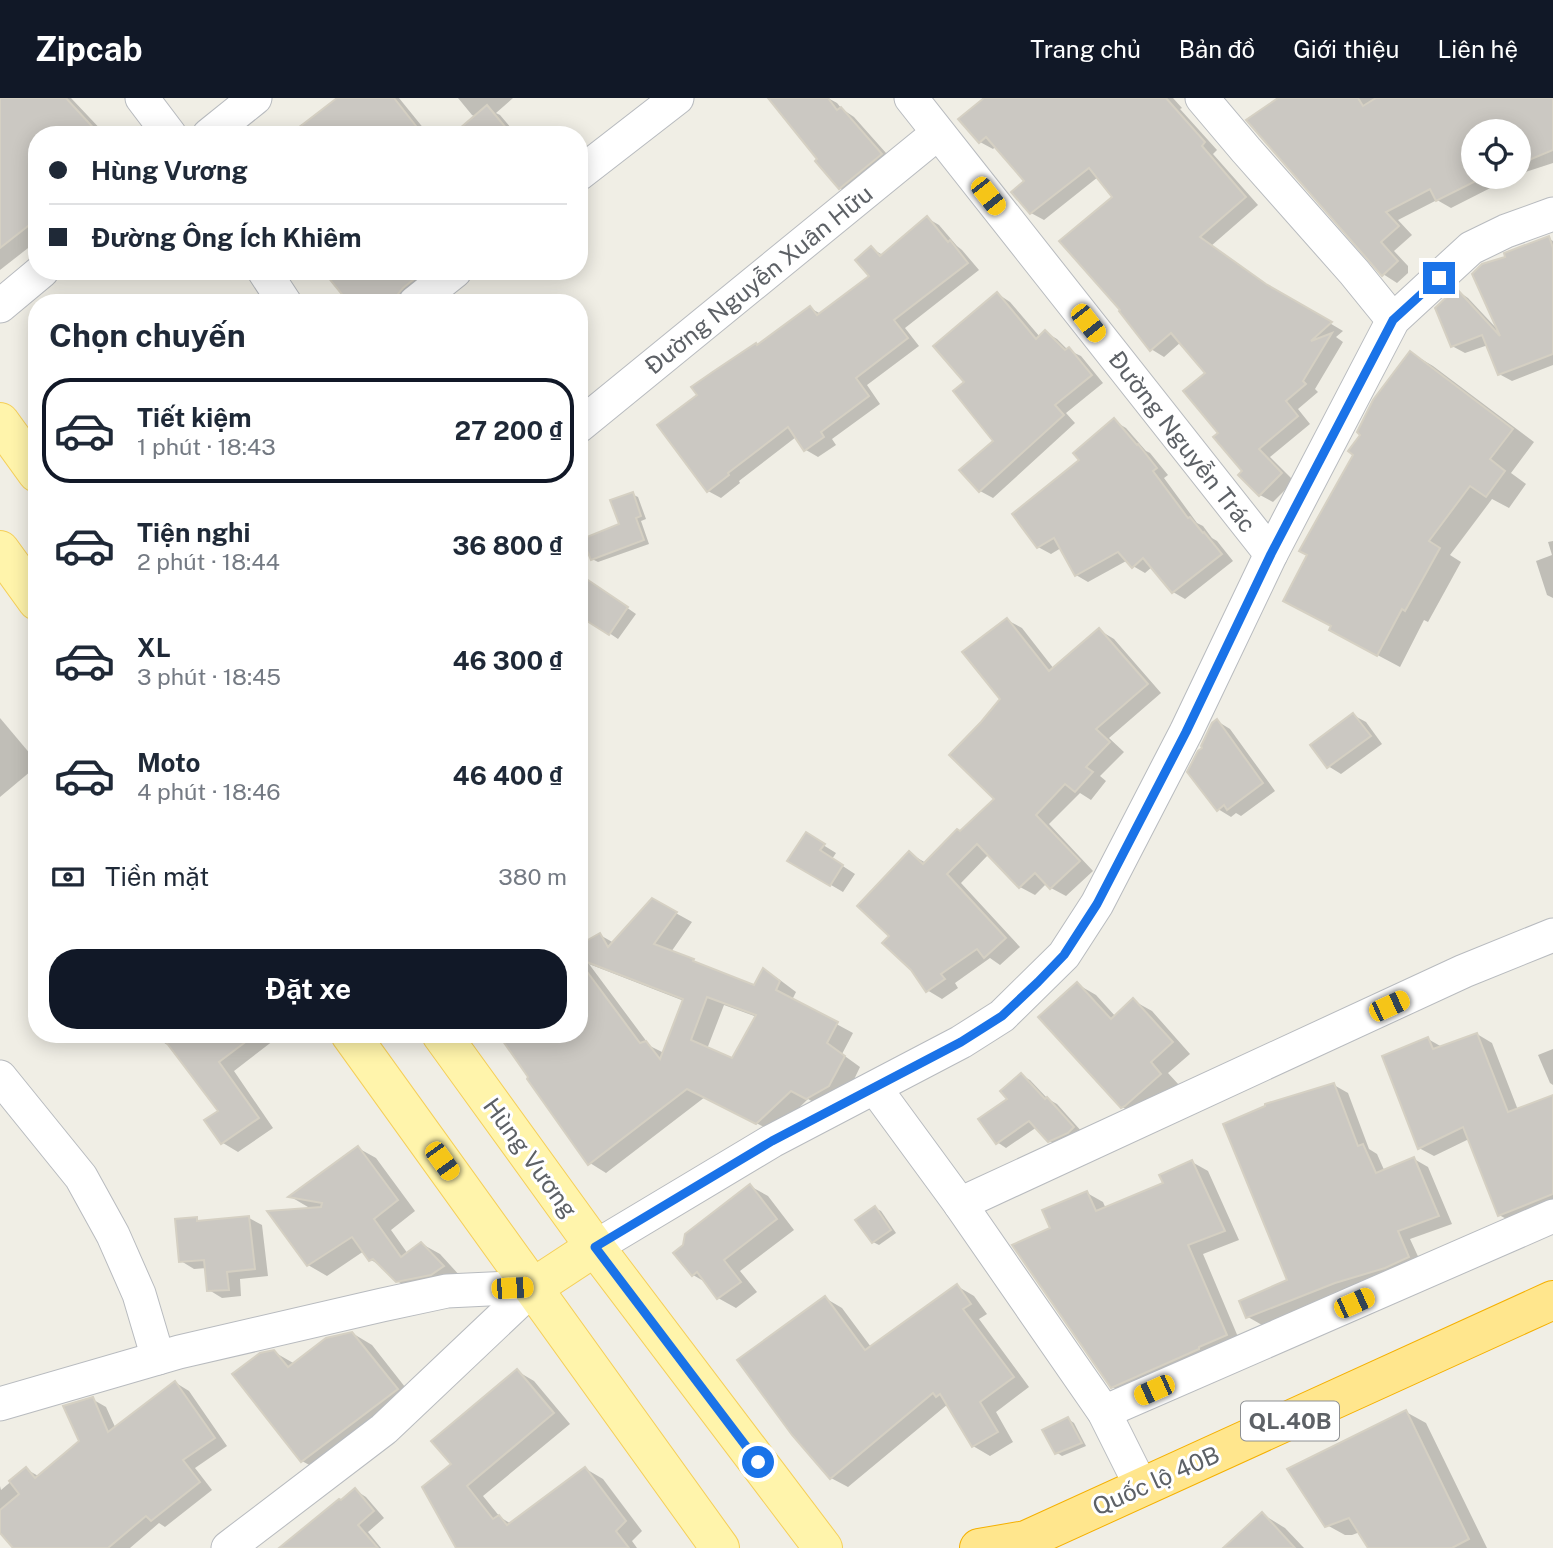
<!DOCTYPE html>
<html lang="vi">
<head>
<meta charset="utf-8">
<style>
  :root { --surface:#fff; --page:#f6f6f7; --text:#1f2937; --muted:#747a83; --line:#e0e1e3; --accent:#111827 }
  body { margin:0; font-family:"Public Sans",sans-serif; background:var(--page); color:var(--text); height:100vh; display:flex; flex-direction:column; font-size:26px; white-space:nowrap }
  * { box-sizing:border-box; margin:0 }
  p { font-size:23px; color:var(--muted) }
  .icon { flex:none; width:38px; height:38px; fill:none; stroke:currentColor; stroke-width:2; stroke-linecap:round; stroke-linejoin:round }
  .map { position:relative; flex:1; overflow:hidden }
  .drawer { position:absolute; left:28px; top:196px; width:560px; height:749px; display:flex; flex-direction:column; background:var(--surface); border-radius:28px; box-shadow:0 4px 18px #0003 }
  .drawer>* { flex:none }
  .hud { position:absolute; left:28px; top:28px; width:560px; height:154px; border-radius:28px; box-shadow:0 4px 18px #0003; display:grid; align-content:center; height:154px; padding:0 21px; background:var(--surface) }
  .controls { position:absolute; left:1461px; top:21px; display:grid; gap:14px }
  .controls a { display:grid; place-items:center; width:70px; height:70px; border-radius:50%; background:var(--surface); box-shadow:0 4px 18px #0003; font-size:35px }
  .end { position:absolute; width:32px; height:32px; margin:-16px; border:9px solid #1a73e8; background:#fff; box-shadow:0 0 0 4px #fff }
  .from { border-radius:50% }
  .car { position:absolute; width:21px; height:42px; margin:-21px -10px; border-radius:9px; box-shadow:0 0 5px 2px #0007; background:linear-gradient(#f5c518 24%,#345 0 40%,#f5c518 0 76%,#345 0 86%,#f5c518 0) }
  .hud b { display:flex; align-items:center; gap:24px; height:66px; font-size:26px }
  .hud b+b { border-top:2px solid var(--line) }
  .hud i { width:18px; height:18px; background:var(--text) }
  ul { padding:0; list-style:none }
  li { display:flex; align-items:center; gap:21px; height:105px; margin:0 14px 10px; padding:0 7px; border:4px solid transparent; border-radius:28px }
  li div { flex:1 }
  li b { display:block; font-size:26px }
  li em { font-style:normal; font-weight:700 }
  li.selected { border-color:var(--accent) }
  li>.icon { width:63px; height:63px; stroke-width:1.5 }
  h2 { padding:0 21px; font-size:32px; line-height:84px }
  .pay { display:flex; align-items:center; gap:18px; height:77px; padding:0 21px; font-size:26px }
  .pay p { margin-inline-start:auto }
  .cta { display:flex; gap:14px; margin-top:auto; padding:14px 21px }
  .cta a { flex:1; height:80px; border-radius:28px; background:var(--accent); color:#fff; font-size:28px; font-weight:700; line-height:80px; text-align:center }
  header { display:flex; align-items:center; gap:42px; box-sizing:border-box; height:98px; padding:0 35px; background:var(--accent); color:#fff }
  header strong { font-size:33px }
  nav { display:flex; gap:38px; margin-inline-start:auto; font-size:24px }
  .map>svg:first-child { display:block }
  .shadow { fill:#0003; fill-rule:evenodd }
  .building { fill:#cbc8c2; stroke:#d5d0c3; stroke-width:2; fill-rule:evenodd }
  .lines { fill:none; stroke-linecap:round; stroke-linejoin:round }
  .minor-casing { stroke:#b8bbbf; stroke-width:35 }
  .major-casing { stroke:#f5cf59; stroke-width:40 }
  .highway-casing { stroke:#f5b000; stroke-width:40 }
  .minor { stroke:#fff; stroke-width:33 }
  .major { stroke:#fff4ab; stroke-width:38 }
  .highway { stroke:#ffe68d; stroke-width:38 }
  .route { stroke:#1a73e8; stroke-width:9 }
  .labels { text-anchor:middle; stroke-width:6; stroke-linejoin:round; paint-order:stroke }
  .shield { fill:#fff; stroke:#8e9094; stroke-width:2 }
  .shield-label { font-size:23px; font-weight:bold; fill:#5d6166 }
  .street-label { font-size:24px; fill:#5d6166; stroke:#fff }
</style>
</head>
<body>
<header>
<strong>Zipcab</strong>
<nav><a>Trang chủ</a><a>Bản đồ</a><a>Giới thiệu</a><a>Liên hệ</a></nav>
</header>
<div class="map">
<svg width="1553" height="1450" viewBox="0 0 1553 1450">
  <rect width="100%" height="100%" fill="#f0eee5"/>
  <g class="shadow">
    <path d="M0 0H71L106 37H37V143L0 172Z"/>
    <path d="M340 0H399L429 37H287L302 26 305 27Z"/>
    <path d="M458 0H513L496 15 500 17 517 37H455L476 19 472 17Z"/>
    <path d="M770 0H828L837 5 842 11 854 19 894 64 853 97 840 90 820 61Z"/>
    <path d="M986 0H1173L1182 10 1180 11 1217 52 1213 56 1258 107 1211 148 1279 195 1343 233 1336 239 1343 244 1315 291 1318 294 1298 311 1310 326 1270 359 1294 383 1273 404 1260 397 1240 377 1245 373 1221 335 1207 275 1181 244 1164 259 1151 251 1115 100 1098 79 1044 122 1031 115 1026 84 996 48 993 51 980 44 961 21Z"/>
    <path d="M1281 0H1553V65L1519 76V33H1474V79H1512L1451 110 1437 102 1398 122 1412 137 1394 153 1408 168V175L1397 185 1383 176Z"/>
    <path d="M927 120 939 127 957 148 962 152 979 172 905 230 919 248 867 287 880 306 832 341 836 347 818 359 806 352 796 339 739 383 740 385 721 400 708 393 758 248 810 210 821 216 871 178 872 151 883 157Z"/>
    <path d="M1548 140 1553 143V267L1512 283 1499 276 1488 247 1465 255 1452 248 1456 192 1468 200 1498 232 1507 160Z"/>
    <path d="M326 173H445L410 205H351Z"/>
    <path d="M998 196 1010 204 1040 239 1045 234 1057 241 1068 252 1081 258 1103 285 1066 315 1075 325 993 400 980 393 962 372 996 343 966 285Z"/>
    <path d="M1411 255 1433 268 1534 344 1511 375 1526 386 1509 410 1492 401 1450 457 1461 464 1428 524 1424 522 1400 569 1353 544 1333 528 1310 457 1356 356 1363 336Z"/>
    <path d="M1114 323 1126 330 1146 353 1150 355 1168 377 1164 380 1197 425 1203 428 1212 440 1217 443 1233 463 1185 501 1173 494 1152 469 1145 475 1133 468 1128 462 1088 484 1076 477 1061 450 1051 456 1038 449 1081 362Z"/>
    <path d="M632 396 638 399 646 421 641 423 649 446 598 464 592 461 621 427Z"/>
    <path d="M1553 443V500L1547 497 1536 463 1552 457 1548 444Z"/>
    <path d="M593 486 636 516 618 541 590 522 583 532 579 529V489Z"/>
    <path d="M1007 522 1022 530 1054 571 1099 532 1114 541 1161 595 1109 640 1124 654 1100 678 1106 683 1091 702 1080 695 1049 726 1093 773 1066 798 1051 790 1047 785 1035 797 1020 789 989 756 961 785 1020 849 1000 867 990 860 955 885 958 890 942 901 927 892 892 837 909 755 926 765 996 701Z"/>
    <path d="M1353 617 1366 624 1382 646 1341 676 1328 668Z"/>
    <path d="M0 620 37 664V668L0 699Z"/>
    <path d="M1217 623 1230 631 1275 693 1241 718 1236 715 1231 719 1218 711 1204 650Z"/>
    <path d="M807 737 836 755 832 761 855 776 843 794 790 763Z"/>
    <path d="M652 802 692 824 671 854 693 863 706 870 755 889 764 872 780 882 796 894 792 902 853 935 842 956 860 969 847 996 824 1010 808 1001 774 1034 705 999 606 1075 590 1065 579 936V849L600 837 614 845ZM589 866 684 903 664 955 650 948ZM724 907 757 919 733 963 707 951Z"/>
    <path d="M1077 886 1096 897 1116 919 1134 903 1152 913 1190 956 1168 975 1179 987 1141 1020 1122 1009Z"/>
    <path d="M156 936H282L234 973 273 1030 238 1054 223 1045 221 1013 171 949 161 943Z"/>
    <path d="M1477 936 1492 945 1518 1012 1553 1011V1110L1514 1125 1499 1117 1469 1041 1434 1058 1419 1050 1428 941 1442 949Z"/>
    <path d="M1553 951V987L1550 985 1538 957Z"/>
    <path d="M1021 977 1030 982 1048 1001 1057 1006 1083 1035 1059 1048 1049 1043 1037 1029 1006 1050 997 1044 1009 1001Z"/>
    <path d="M1334 987 1348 995 1369 1051 1377 1056 1385 1074 1414 1061 1428 1069 1452 1126 1410 1141 1422 1167 1262 1227 1248 1219 1289 1183Z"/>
    <path d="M358 1050 376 1060 415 1113 391 1132 408 1156 422 1146 440 1156 461 1179 416 1194 397 1183 385 1170 371 1162 364 1153 327 1178 308 1167 316 1110 308 1109 291 1099Z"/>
    <path d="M1192 1064 1208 1073 1239 1142 1203 1156 1241 1246 1128 1298 1112 1289 1052 1131 1087 1095 1103 1104 1106 1111 1165 1086Z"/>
    <path d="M750 1088 768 1098 794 1132 740 1173 757 1194 736 1210 718 1200 707 1185 693 1177Z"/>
    <path d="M875 1110 881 1113 896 1135 879 1147 873 1144Z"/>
    <path d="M249 1120 262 1127 268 1178 240 1181 241 1198 222 1200 209 1192 207 1170 194 1171 181 1163 196 1121 201 1124Z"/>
    <path d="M957 1188 974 1198 987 1216 979 1221 1029 1289 996 1314 1013 1344 990 1358 973 1348 948 1306 848 1389 831 1380 825 1200 842 1210 871 1249Z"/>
    <path d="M352 1235 372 1247 416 1303 322 1374 302 1363 274 1254 295 1266Z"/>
    <path d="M517 1273 534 1283 570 1326 483 1398 500 1419 511 1426 586 1371 603 1381 642 1433 632 1443 637 1450H462L453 1366Z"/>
    <path d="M176 1285 189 1293 227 1348 195 1370 212 1392 165 1429 159 1425 130 1450H15L0 1432V1388L1 1392 26 1371 40 1379 81 1343 92 1301 106 1309 116 1331Z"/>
    <path d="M1406 1314 1426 1325 1487 1450H1370L1360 1434 1352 1437H1345L1325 1426Z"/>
    <path d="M1068 1321 1074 1325 1086 1348 1062 1358 1056 1354Z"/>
    <path d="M355 1392 366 1399 384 1420 368 1434 381 1450H279Z"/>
    <path d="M1262 1416 1285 1430 1304 1450H1225Z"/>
  </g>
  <g class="building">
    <path d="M0 0H66L100 37H37V121L0 150Z"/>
    <path d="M337 0H394L423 37H289Z"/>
    <path d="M768 0H828L837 12 841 9 882 56 839 91 815 63 817 61Z"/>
    <path d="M984 0H1166L1205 44 1202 48 1246 99 1200 139 1266 186 1332 224 1311 243 1332 235 1303 283 1306 286 1286 303 1298 318 1259 351 1282 375 1259 398 1238 377 1242 373 1213 339 1218 335 1183 293 1205 275 1171 235 1150 253 1119 213 1120 212 1059 143 1112 99 1089 70 1030 116 1011 94 1024 83 986 39 979 45 958 21Z"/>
    <path d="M1278 0H1358L1363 8 1376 0H1553V52L1529 62 1528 60 1519 64V33H1474V84L1436 103 1430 91 1386 114 1399 128 1381 144 1398 163 1382 178 1246 22Z"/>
    <path d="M487 7 512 37H452Z"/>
    <path d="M927 118 948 144 950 142 968 165 894 222 908 240 856 280 869 298 821 334 824 339 804 353 788 329 728 375 729 377 707 394 657 327 697 297 691 289 714 273 756 245 757 247 810 208 817 217 869 178 855 162 871 148 880 158Z"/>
    <path d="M1549 138 1553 150V256L1498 277 1482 237 1451 249 1435 210 1456 190 1500 238 1472 176 1482 166 1505 159 1504 155Z"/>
    <path d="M323 173H424L403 190 397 197V202L393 205H349Z"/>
    <path d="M997 194 1036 241 1045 232 1065 252 1069 249 1092 277 1055 307 1064 317 979 394 959 372 993 343 953 293 964 284 933 248Z"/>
    <path d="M1410 253 1513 331 1490 361 1505 373 1486 399 1470 388 1429 443 1440 450 1405 513 1402 511 1377 558 1329 532 1331 528 1283 503 1307 457 1299 453 1353 357 1348 353 1360 337 1357 334 1373 302Z"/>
    <path d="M1114 320 1137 347 1138 346 1157 370 1153 373 1188 420 1190 419 1203 435 1204 434 1222 456 1172 495 1143 460 1132 470 1118 454 1075 478 1054 440 1037 450 1012 416 1079 362 1073 355Z"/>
    <path d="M633 394 641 418 636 420 644 442 591 462 582 441 619 426 610 402Z"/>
    <path d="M579 476 628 509 609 537 579 518Z"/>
    <path d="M1007 520 1049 573 1099 530 1148 586 1096 631 1110 644 1086 669 1093 674 1075 694 1065 686 1036 717 1080 763 1050 791 1035 775 1019 790 977 746 947 776 1006 840 984 860 977 851 941 876 945 881 926 894 911 872 882 845 889 838 857 808 909 753 923 766 957 731 960 733 994 701 949 657 981 624 1000 601 962 554Z"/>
    <path d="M1353 615 1371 638 1327 670 1310 647Z"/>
    <path d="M1217 621 1263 685 1227 712 1224 707 1217 713 1187 674 1198 653 1202 650 1201 648 1212 625Z"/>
    <path d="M806 734 825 746 820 752 843 767 830 788 787 763Z"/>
    <path d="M652 800 677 814 654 846 694 861 693 863 754 887 763 870 780 883 776 892 838 924 827 945 845 958 829 988 806 1001 791 993 756 1026 687 991 588 1067 527 981 528 979 498 936H579V863L640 945 646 943 660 961 683 901 579 861V847L600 835 608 849ZM707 899 756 917 732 960 691 942Z"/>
    <path d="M1077 884 1111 921 1133 900 1173 944 1151 964 1161 976 1125 1008 1121 1010 1038 919Z"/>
    <path d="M1477 935 1508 1014 1553 997V1096L1498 1118 1463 1029 1418 1051 1382 958 1428 939 1433 951Z"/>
    <path d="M160 936H256L219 964 259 1020 221 1046 204 1022 218 1013Z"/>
    <path d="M1021 975 1045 1001 1047 999 1074 1029 1068 1035 1048 1044 1029 1023 996 1046 978 1021 1007 1001 1000 993Z"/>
    <path d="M1334 985 1358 1048 1363 1046 1376 1075 1414 1059 1439 1118 1398 1133 1409 1159 1385 1170 1335 1185 1246 1220 1239 1203 1287 1182 1223 1026 1265 1008V1006Z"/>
    <path d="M358 1048 398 1102 374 1121 401 1159 421 1144 444 1168 431 1177 396 1184 373 1161 369 1163 352 1139 307 1168 267 1113 321 1109 322 1105 288 1099Z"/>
    <path d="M1192 1062 1225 1133 1188 1147 1227 1237 1199 1249V1251L1111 1290 1012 1147 1050 1130 1042 1112 1087 1093 1096 1113 1163 1085 1159 1077Z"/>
    <path d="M750 1086 777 1121 724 1162 741 1184 717 1201 697 1174 692 1178 673 1155 683 1147 685 1136Z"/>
    <path d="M875 1108 891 1132 872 1145 855 1122Z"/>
    <path d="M249 1118 255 1171 227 1174 229 1192 207 1193 204 1162 179 1164 175 1121 197 1119V1123Z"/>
    <path d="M957 1186 971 1206 963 1211 1014 1279 980 1304 998 1334 972 1349 940 1296 936 1299 933 1295 830 1381 792 1337 737 1262 825 1198 865 1252Z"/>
    <path d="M352 1234 398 1291 301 1364 232 1276 260 1255 274 1252 288 1269 326 1240Z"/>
    <path d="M517 1271 554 1315 467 1388 493 1421 499 1417 507 1427 585 1369 626 1423 616 1433 629 1450H456L422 1389 451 1366 431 1343Z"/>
    <path d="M175 1283 215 1340 183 1362 200 1384 151 1423 146 1418 108 1450H13L0 1435V1412L19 1396 9 1383 26 1369 35 1380 79 1343 63 1308 93 1299 108 1334Z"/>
    <path d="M1406 1312 1469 1441 1452 1450H1368L1349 1420 1325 1429 1287 1371Z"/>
    <path d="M1068 1319 1082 1345 1055 1356 1042 1332Z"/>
    <path d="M355 1390 374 1413 358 1427 378 1450H279L339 1401 341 1402Z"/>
    <path d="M1262 1414 1295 1450H1223Z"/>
  </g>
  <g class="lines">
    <g class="minor-casing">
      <g id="minor">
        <path d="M142 0 170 37"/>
        <path d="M911 0 1271 456"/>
        <path d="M1202 0 1246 52 1354 174 1393 222"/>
        <path d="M209 37 255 0"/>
        <path d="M579 76 677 0"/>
        <path d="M264 173 285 205"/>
        <path d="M415 205 455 173"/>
        <path d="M0 208 42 173"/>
        <path d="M579 328 938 35"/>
        <path d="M0 979 81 1079 113 1137 139 1196 158 1260"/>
        <path d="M875 990 960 1106 1104 1314 1142 1390"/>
        <path d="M960 1106 1464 873 1553 837"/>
        <path d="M595 1149 772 1043 961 944 1002 918 1064 857 1097 806 1186 634 1271 456 1393 222 1471 150 1506 133 1553 116"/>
        <path d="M0 1306 179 1254 382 1207 447 1193 534 1189"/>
        <path d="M1104 1314 1553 1118"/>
        <path d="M228 1450 384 1331 534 1189"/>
      </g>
    </g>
    <g class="major-casing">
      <g id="major">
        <path d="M0 324 37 375"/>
        <path d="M0 452 37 503"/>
        <path d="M350 936 720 1450"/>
        <path d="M441 936 595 1149 823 1450"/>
        <path d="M534 1189 595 1149"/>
      </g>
    </g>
    <g class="highway-casing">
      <path id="highway" d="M979 1450 1026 1442 1553 1202"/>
    </g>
    <use href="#minor" class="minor"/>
    <use href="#major" class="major"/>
    <use href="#highway" class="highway"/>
  </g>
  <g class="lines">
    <path class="route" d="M758 1364 595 1149 772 1043 961 944 1002 918 1038 884 1064 857 1097 806 1186 634 1271 456 1393 222 1439 180"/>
  </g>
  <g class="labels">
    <rect class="shield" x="1241" y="1303.5" width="98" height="39" rx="5"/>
    <g class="shield-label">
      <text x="1290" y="1331">QL.40B</text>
    </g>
    <g class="street-label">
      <text transform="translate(759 182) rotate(-39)" y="8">Đường Nguyễn Xuân Hữu</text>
      <text transform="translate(1182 344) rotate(52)" y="8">Đường Nguyễn Trác</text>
      <text transform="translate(530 1060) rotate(54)" y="8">Hùng Vương</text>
      <text transform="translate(1156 1383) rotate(-24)" y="8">Quốc lộ 40B</text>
    </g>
  </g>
</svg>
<div class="controls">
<a><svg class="icon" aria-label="locate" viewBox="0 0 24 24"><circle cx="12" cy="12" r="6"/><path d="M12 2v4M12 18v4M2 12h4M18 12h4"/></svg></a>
</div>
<i class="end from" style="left:758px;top:1364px"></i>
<i class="end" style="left:1439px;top:180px"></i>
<i class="car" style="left:988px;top:98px;rotate:142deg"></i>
<i class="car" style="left:1088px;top:225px;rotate:142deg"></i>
<i class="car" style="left:1389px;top:908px;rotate:65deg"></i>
<i class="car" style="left:442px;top:1063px;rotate:144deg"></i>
<i class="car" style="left:512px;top:1190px;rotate:87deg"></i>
<i class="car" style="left:1354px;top:1205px;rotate:66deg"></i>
<i class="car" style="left:1154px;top:1292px;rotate:246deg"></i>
<div class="hud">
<b><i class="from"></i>Hùng Vương</b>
<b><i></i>Đường Ông Ích Khiêm</b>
</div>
<section class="drawer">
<h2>Chọn chuyến</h2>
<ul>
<li class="selected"><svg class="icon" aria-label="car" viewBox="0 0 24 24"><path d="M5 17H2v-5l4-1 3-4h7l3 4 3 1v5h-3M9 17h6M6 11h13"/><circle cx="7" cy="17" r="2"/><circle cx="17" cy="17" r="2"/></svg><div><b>Tiết kiệm</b><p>1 phút · 18:43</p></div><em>27 200 ₫</em></li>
<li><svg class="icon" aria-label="car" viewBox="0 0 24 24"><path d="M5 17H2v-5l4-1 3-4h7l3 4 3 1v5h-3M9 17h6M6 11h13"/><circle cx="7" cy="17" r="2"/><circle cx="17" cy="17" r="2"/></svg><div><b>Tiện nghi</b><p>2 phút · 18:44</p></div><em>36 800 ₫</em></li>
<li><svg class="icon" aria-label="car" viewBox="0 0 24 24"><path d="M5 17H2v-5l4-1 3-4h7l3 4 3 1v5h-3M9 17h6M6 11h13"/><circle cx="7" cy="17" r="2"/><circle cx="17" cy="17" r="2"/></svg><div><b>XL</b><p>3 phút · 18:45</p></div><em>46 300 ₫</em></li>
<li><svg class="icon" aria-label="car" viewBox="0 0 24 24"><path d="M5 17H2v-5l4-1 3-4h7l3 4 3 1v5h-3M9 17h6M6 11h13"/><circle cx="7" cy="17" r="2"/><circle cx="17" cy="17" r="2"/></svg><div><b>Moto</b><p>4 phút · 18:46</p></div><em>46 400 ₫</em></li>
</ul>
<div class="pay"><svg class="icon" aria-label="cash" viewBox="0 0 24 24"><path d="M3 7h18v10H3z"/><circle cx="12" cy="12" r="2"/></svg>Tiền mặt<p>380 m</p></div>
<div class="cta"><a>Đặt xe</a></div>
</section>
</div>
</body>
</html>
